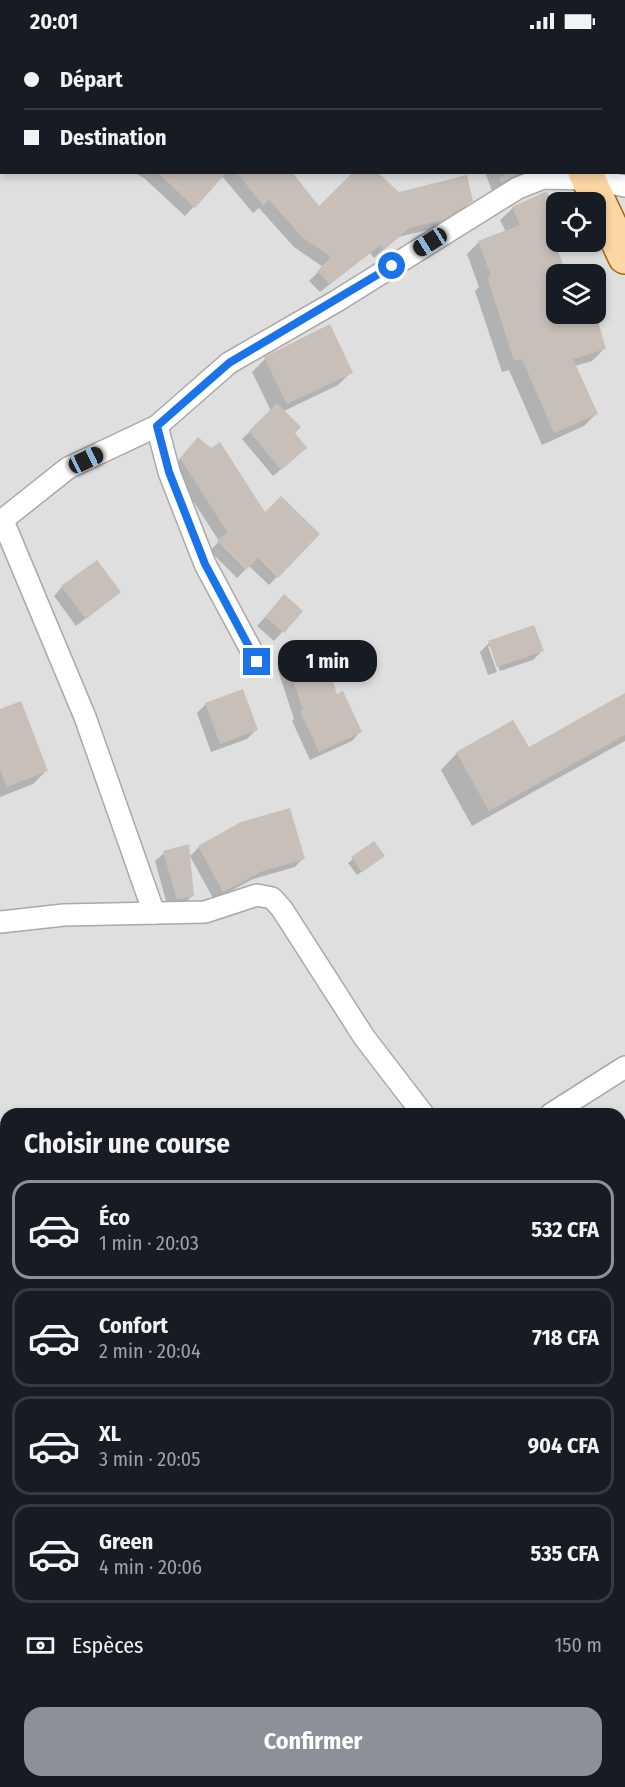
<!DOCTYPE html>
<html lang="fr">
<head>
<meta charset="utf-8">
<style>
  :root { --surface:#171b24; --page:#20242c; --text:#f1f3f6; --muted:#9ea1a6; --line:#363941; --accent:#8c9099 }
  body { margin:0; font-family:"Fira Sans Condensed",sans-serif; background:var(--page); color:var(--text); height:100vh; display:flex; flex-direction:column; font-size:22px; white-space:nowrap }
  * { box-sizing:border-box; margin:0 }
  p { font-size:20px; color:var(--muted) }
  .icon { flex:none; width:33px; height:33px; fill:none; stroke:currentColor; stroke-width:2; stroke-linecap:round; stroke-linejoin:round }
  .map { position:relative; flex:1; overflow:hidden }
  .side { position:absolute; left:0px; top:1066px; width:626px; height:680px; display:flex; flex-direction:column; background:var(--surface); border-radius:18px 18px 0 0; box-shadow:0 3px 9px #0003 }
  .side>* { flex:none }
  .hud { position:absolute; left:0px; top:0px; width:626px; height:132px; box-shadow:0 3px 9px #0003; display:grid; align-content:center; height:132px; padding:0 24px; background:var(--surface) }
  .fabs { position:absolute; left:546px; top:150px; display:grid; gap:12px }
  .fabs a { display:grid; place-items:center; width:60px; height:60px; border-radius:12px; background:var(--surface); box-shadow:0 3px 9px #0003; font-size:30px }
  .end { position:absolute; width:27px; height:27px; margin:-14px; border:8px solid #1a73e8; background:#fff; box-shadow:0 0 0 3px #fff }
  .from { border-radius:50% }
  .bubble { position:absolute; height:42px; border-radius:18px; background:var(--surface); box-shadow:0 3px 9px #0003; font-size:20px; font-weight:700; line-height:42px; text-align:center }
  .car { position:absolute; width:18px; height:36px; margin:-18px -9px; border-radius:8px; box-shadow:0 0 4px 2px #0007; background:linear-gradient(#222 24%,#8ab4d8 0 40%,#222 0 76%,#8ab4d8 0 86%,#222 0) }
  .hud b { display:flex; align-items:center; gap:21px; height:57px; font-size:22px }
  .hud b+b { border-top:2px solid var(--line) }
  .hud i { width:15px; height:15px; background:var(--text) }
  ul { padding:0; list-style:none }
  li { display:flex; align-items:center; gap:18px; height:99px; margin:0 12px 9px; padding:0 12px; border:3px solid var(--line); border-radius:18px }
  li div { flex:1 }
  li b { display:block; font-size:22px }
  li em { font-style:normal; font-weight:700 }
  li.active { border-color:var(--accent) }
  li>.icon { width:54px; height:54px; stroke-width:1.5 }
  h2 { padding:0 24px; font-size:27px; line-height:72px }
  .pay { display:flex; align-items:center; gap:15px; height:66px; padding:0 24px; font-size:22px }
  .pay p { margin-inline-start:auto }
  .primary-button { display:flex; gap:12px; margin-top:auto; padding:12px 24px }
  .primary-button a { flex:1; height:69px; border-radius:18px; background:var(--accent); color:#fff; font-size:24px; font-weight:700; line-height:69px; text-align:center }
  .status { display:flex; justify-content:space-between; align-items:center; height:42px; padding:0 30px; background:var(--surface); direction:ltr }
  .status svg { height:16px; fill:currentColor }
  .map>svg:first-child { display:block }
  .residential { fill:#e0dfdf; fill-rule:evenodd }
  .shadow { fill:#0003 }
  .building { fill:#c7bfb8 }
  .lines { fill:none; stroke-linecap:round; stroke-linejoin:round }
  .street-casing { stroke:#a9a9a9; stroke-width:24 }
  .primary-casing { stroke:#a06b00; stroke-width:36 }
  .street { stroke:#fff; stroke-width:21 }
  .primary { stroke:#fcd6a4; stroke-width:33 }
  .route { stroke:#1a73e8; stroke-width:8 }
</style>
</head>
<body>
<div class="status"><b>20:01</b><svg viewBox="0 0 49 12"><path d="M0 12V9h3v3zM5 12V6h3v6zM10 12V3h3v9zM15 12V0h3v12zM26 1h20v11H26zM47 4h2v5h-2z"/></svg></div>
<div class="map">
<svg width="625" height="1745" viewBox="0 0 625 1745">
  <rect width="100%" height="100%" fill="#f2efe9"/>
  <path class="residential" d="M0 0H625V1745H0ZM2 2H624V130H2ZM556 160H596V200H556ZM556 232H596V272H556ZM6 1072H620V1740H6Z"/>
  <g class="shadow">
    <path d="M0 0H14L2 2V90Z"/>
    <path d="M275 0H303L304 2H273Z"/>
    <path d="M335 0H459L458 2Z"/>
    <path d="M133 130H291L319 166 398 151 472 158 462 168 432 187 398 195 374 216 370 211 320 250 309 239 323 225 294 205 259 166 253 171 222 134 185 174 144 136Z"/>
    <path d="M485 130H528L492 149Z"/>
    <path d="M513 166 556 172V200H562L554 203 565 232H556V272H573L576 281 605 306 592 319 575 324 596 372 584 384 542 403 509 328 502 330 475 249 479 245 467 212 479 200 506 190 500 178Z"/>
    <path d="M265 317 351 330 338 343 284 369 298 413 273 434 242 397 271 369 252 330Z"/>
    <path d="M190 405 265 473 318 492 269 543 249 524 237 536 210 509 219 499 172 426Z"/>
    <path d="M62 545 119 550 76 584 54 554Z"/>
    <path d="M276 563 301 569 274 599 257 584Z"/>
    <path d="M489 601 542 609 533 618 500 629 491 604H488L497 630 488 633 480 610Z"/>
    <path d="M287 619 336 654 360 690 352 699 310 718 292 679 294 677 278 628Z"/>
    <path d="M625 653V699L472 784 441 728 457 711 528 707Z"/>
    <path d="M206 662 256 688 247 697 211 710 197 671Z"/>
    <path d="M0 668 46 729 33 742 0 755Z"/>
    <path d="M243 781 303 816 295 825 253 837 214 858 190 814 198 806Z"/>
    <path d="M374 801 379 818 357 833 348 821Z"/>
    <path d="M164 811 192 854 183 863 168 866 155 819Z"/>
    <path d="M620 1548 625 1554V1569L620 1575Z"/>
    <path d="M625 1646V1745H597L593 1740H620V1650Z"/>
    <path d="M0 1692 6 1699V1740H57L54 1745H0Z"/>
    <path d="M197 1740H250L244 1745H202Z"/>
    <path d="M334 1740H409L405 1745H337Z"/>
  </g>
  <g class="building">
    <path d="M157 130H227L195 166Z"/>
    <path d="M236 130H292L319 164 353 130H377L399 150 467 133 473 159 443 178 409 186 384 208 380 203 330 242 317 229 331 215 303 196 269 158 263 163Z"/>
    <path d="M511 130H522L501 141 499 136Z"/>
    <path d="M547 149 556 170V204L567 232H556V272H596L606 307 573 317 598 372 554 391 522 317 514 319 487 235 491 234 478 199 520 183 512 165Z"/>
    <path d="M330 282 353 331 287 362 264 315Z"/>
    <path d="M277 361 301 385 295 391 307 406 281 428 249 389Z"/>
    <path d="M198 395 211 406 220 400 265 470 281 454 320 492 278 536 258 516 246 528 217 499 227 490 180 416Z"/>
    <path d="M97 518 121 550 86 577 61 544Z"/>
    <path d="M284 552 303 569 284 591 265 575Z"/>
    <path d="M534 583 544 609 497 625 488 599Z"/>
    <path d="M322 606 337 652 343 649 362 690 319 710 300 669 303 668 286 618Z"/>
    <path d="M243 647 258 688 220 702 205 661Z"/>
    <path d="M625 651V693L489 769 456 710 513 678 529 705Z"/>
    <path d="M21 659 48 729 7 745 0 727V667Z"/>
    <path d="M290 766 305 817 263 829 223 850 198 804 241 780Z"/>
    <path d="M374 799 385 814 362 830 351 815Z"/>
    <path d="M189 802 194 854 177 858 163 809Z"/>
  </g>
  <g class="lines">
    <g class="street-casing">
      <g id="street">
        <path d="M606 0 607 2"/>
        <path d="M624 37 625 39"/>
        <path d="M3 479 85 675 154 871"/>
        <path d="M0 480 68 426 157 384"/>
        <path d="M257 619 205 522 169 430 157 384 229 321 335 260 518 146 543 136 588 137 625 144"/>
        <path d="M0 880 64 873 205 870 257 853 272 856 282 867 364 995 423 1072"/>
        <path d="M551 1072 625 1025"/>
        <path d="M0 1092 6 1099"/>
        <path d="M0 1357 6 1351"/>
        <path d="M0 1614 6 1608"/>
        <path d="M582 1740 585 1745"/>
        <path d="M421 1745 429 1740"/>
      </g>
    </g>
    <g class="primary-casing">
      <g id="primary">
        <path d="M523 0 524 2"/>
        <path d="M585 130 625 215"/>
      </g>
    </g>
    <use href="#street" class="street"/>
    <use href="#primary" class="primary"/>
  </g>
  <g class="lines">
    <path class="route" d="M257 620 205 522 169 430 157 384 229 321 392 224"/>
  </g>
</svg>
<div class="fabs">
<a><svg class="icon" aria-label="locate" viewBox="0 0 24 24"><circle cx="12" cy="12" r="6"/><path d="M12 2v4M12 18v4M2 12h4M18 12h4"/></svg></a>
<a><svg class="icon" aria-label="layers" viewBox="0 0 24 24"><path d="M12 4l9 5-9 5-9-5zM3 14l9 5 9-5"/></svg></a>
</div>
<i class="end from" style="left:392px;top:224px"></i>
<i class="end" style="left:257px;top:620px"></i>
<div class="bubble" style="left:278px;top:598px;width:99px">1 min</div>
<i class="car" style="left:430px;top:200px;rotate:238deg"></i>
<i class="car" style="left:86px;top:418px;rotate:65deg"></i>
<div class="hud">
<b><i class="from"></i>Départ</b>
<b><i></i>Destination</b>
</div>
<section class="side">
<h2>Choisir une course</h2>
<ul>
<li class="active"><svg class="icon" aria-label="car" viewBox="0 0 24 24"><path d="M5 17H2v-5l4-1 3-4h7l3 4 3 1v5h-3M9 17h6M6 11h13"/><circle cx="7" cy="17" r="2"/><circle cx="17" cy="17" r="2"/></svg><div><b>Éco</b><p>1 min · 20:03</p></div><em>532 CFA</em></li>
<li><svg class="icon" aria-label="car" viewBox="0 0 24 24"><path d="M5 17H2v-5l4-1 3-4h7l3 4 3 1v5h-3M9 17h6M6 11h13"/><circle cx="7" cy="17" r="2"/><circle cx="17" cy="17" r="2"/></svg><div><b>Confort</b><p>2 min · 20:04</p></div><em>718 CFA</em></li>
<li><svg class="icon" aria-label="car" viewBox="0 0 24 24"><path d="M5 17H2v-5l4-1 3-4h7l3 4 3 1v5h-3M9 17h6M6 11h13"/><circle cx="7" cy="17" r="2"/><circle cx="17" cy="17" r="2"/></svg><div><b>XL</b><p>3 min · 20:05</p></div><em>904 CFA</em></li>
<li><svg class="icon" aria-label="car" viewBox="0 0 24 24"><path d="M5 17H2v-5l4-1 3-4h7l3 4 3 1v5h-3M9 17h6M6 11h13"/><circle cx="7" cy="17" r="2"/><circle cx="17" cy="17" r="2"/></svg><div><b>Green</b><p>4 min · 20:06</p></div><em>535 CFA</em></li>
</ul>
<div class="pay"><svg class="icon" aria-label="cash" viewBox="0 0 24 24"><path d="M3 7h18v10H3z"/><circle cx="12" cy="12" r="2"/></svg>Espèces<p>150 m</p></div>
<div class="primary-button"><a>Confirmer</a></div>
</section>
</div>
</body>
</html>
